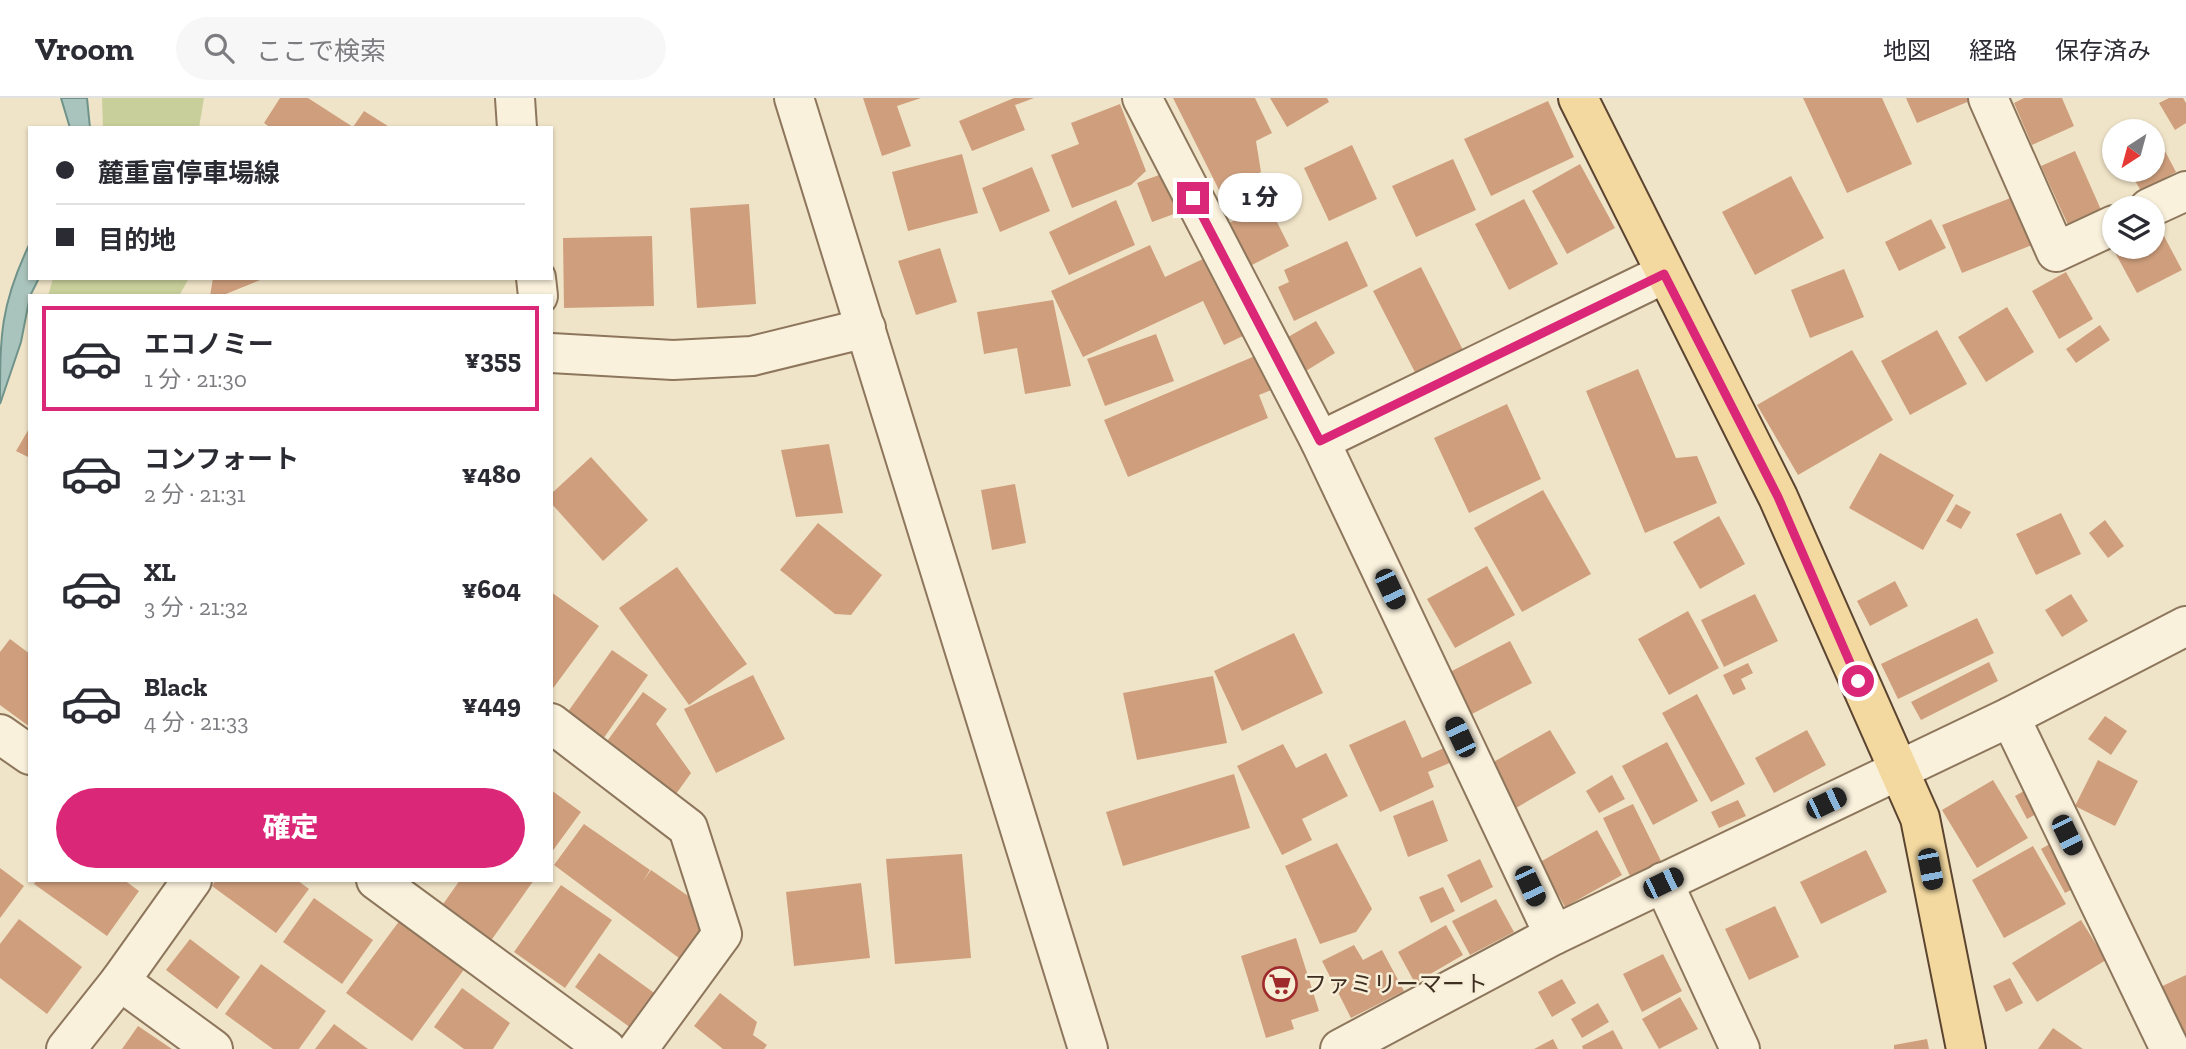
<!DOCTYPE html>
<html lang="ja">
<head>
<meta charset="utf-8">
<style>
  :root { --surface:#fff; --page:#f7f7f7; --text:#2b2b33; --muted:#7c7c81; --line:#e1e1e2; --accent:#db2777 }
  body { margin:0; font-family:"Zilla Slab","Noto Sans JP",serif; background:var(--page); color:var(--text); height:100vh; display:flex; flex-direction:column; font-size:26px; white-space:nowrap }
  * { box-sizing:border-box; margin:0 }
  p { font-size:23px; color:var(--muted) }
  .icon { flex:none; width:38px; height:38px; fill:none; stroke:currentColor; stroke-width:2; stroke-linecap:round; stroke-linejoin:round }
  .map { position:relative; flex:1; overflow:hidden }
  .details { position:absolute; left:28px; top:196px; width:525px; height:588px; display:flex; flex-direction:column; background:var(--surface); border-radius:0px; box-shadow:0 2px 5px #0004 }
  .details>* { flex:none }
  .hud { position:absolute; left:28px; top:28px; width:525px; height:154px; border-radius:0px; box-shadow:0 2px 5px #0004; display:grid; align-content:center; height:154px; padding:0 28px; background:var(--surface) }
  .needle { width:46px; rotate:216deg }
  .controls { position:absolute; left:2102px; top:21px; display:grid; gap:14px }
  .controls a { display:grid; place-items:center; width:63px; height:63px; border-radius:50%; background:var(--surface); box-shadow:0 2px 5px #0004; font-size:35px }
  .end { position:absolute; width:32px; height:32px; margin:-16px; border:9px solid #db2777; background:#fff; box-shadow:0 0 0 4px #fff }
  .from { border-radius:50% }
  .bubble { position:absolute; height:49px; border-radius:24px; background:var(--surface); box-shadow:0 2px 5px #0004; font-size:23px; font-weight:800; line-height:49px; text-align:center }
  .car { position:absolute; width:21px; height:42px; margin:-21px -10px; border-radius:9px; box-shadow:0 0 5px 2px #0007; background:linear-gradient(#222 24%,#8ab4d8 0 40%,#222 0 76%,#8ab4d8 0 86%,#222 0) }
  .hud b { display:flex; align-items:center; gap:24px; height:66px; font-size:26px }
  .hud b+b { border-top:2px solid var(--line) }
  .hud i { width:18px; height:18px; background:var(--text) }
  ul { padding:12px 0 0; list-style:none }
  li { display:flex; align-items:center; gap:21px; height:105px; margin:0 14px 10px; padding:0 14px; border:4px solid transparent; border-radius:0px }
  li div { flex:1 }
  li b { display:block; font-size:26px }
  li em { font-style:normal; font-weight:800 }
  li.current { border-color:var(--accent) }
  li>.icon { width:63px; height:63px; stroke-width:1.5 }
  .action { display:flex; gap:14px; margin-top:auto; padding:14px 28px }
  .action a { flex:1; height:80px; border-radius:42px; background:var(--accent); color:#fff; font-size:28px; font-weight:800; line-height:80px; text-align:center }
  header { display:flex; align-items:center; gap:42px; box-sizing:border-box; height:98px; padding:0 35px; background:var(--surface); border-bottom:2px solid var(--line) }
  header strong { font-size:33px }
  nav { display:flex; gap:38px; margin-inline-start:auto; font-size:24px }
  .search { width:490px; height:63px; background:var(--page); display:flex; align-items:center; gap:18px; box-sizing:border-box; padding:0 24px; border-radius:38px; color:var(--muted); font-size:26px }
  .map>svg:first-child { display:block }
  .green { fill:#c9cf9b }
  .water { fill:#a9c4bc; stroke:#6f938a; stroke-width:2 }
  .building { fill:#cf9f7d }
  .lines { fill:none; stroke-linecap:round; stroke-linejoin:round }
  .minor-casing { stroke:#8d765c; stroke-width:42 }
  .major-casing { stroke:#5b4430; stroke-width:42 }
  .minor { stroke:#faf1dc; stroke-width:38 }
  .major { stroke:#f3d9a0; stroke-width:38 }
  .route { stroke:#db2777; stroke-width:9 }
  .labels { text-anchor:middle; stroke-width:5; stroke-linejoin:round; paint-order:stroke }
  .poi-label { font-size:23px; fill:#3d2e20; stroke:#f7eed8; text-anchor:start }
</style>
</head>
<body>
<header>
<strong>Vroom</strong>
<div class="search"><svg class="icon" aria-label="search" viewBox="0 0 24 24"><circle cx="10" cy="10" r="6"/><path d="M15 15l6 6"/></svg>ここで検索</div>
<nav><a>地図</a><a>経路</a><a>保存済み</a></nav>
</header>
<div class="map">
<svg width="2186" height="951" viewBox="0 0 2186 951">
  <rect width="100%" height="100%" fill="#f0e4c8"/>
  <g class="green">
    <path d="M102 0H204L199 30H103Z"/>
    <path d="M53 180H189L179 198H48Z"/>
  </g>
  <g class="water">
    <path d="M61 0H87L90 30H70Z"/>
    <path d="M30 145V180H39L30 198 21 244 0 306C0 238 0 207 30 145Z"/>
  </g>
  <g class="building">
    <path d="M280 0H308L353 29 364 13 391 30H271L264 25Z"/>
    <path d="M863 0H921L897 8 911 48 882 58Z"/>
    <path d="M1014 0H1034L1015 7 1025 32 972 53 959 23Z"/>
    <path d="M1173 0H1255L1272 35 1256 43 1261 74 1220 94Z"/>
    <path d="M1270 0H1327L1329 4 1287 29Z"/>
    <path d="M1803 0H1882L1912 66 1847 95Z"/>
    <path d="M1906 0H1971L1972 2 1917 25Z"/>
    <path d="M2024 0H2062L2074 28 2032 47 2014 5Z"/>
    <path d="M2169 0H2183L2186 5V25L2175 32 2159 5Z"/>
    <path d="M1548 3 1574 59 1491 98 1464 41Z"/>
    <path d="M1120 6 1146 73 1131 87 1072 110 1051 57 1079 46 1071 25Z"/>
    <path d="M2157 38 2176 74 2141 93 2129 72H2152V41Z"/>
    <path d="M1352 47 1377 101 1329 123 1304 70Z"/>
    <path d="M2075 53 2102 114 2069 129 2041 68Z"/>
    <path d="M962 56 978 115 908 133 892 74Z"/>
    <path d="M1453 61 1476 112 1416 139 1392 88Z"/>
    <path d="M1580 66 1615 130 1567 156 1532 93Z"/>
    <path d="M1032 69 1050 113 1000 134 982 90Z"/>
    <path d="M1170 73 1185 112 1152 124 1137 85Z"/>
    <path d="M1791 78 1824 140 1755 177 1722 114Z"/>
    <path d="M2013 99 2032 147 1962 175 1942 127Z"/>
    <path d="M1524 101 1558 166 1509 192 1475 126Z"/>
    <path d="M1116 102 1135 147 1069 177 1049 134Z"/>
    <path d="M749 106 756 206 697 210 690 110Z"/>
    <path d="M1268 106 1289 148 1246 170 1225 127Z"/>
    <path d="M1931 121 1946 150 1899 173 1885 144Z"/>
    <path d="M2156 123 2182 172 2137 195 2111 147 2152 149V125Z"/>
    <path d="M652 138 654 208 564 210 563 140Z"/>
    <path d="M1347 143 1368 188 1294 223 1278 189 1289 184 1284 172Z"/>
    <path d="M1150 147 1165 179 1207 159 1245 237 1224 247 1203 203 1083 259 1051 193Z"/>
    <path d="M940 150 957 204 916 217 898 163Z"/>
    <path d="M1421 169 1466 258 1419 282 1373 193Z"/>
    <path d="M1844 171 1864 219 1810 240 1791 192Z"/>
    <path d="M2066 174 2093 221 2059 241 2032 193Z"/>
    <path d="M213 180H265L221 198H210Z"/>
    <path d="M1053 202 1071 288 1025 296 1017 250 984 256 977 214Z"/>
    <path d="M2007 209 2034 254 1986 284 1958 239Z"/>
    <path d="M1316 223 1335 255 1301 276 1281 243Z"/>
    <path d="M2100 227 2110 242 2076 265 2066 251Z"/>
    <path d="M1937 232 1967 286 1910 317 1881 263Z"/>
    <path d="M1156 236 1174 283 1105 308 1087 261Z"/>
    <path d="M1852 252 1893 322 1798 377 1757 307Z"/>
    <path d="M1262 255 1276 290 1259 297 1268 320 1128 379 1104 322Z"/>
    <path d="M1638 271 1676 360 1697 358 1717 405 1645 435 1586 293Z"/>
    <path d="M1507 306 1541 381 1469 415 1434 340Z"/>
    <path d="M30 329V360L16 353Z"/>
    <path d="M829 346 843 415 796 419 781 352Z"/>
    <path d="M1880 355 1954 397 1923 452 1849 410Z"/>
    <path d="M591 359 648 422 603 463 551 405V396Z"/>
    <path d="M1015 386 1026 445 992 452 981 392Z"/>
    <path d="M1543 392 1591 476 1522 514 1474 430Z"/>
    <path d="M1956 406 1971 414 1961 431 1946 423Z"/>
    <path d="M2061 415 2081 456 2036 477 2016 436Z"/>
    <path d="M1719 418 1745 466 1700 491 1673 444Z"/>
    <path d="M2105 422 2124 448 2108 460 2089 435Z"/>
    <path d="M818 425 882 477 851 517 835 516 780 472Z"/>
    <path d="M1487 468 1515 517 1455 550 1427 501Z"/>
    <path d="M677 469 747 566 689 607 619 510Z"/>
    <path d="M1895 483 1908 508 1870 528 1857 503Z"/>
    <path d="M551 494 599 528 551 593Z"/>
    <path d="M1755 496 1778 543 1724 569 1701 522Z"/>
    <path d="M2071 496 2088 523 2062 539 2045 512Z"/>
    <path d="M1688 513 1719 570 1669 597 1638 541Z"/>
    <path d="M1977 520 1994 555 1898 601 1881 566Z"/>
    <path d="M1294 535 1323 595 1242 633 1214 573Z"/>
    <path d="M10 541 30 556V629L0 607V554Z"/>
    <path d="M1510 543 1532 585 1472 616 1450 574Z"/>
    <path d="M612 552 648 577 603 641 567 615Z"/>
    <path d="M1989 564 1998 583 1921 622 1911 604Z"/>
    <path d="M1748 565 1753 575 1741 581 1746 591 1733 597 1723 577Z"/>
    <path d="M753 577 785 641 716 675 684 611Z"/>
    <path d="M1213 578 1227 645 1137 662 1123 595Z"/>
    <path d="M643 594 667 611 656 626 691 675 676 696 605 646Z"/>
    <path d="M1697 596 1745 686 1711 704 1662 615Z"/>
    <path d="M2105 618 2127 633 2111 657 2088 641Z"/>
    <path d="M1405 622 1422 660 1446 649 1452 664 1428 674 1434 689 1380 714 1349 647Z"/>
    <path d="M1550 632 1576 675 1516 710 1490 666Z"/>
    <path d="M1807 632 1826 667 1774 695 1755 660Z"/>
    <path d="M1667 644 1698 703 1653 727 1622 668Z"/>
    <path d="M1283 646 1296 670 1326 655 1348 698 1302 721 1312 742 1282 757 1237 668Z"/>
    <path d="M2098 662 2138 683 2115 728 2075 708Z"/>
    <path d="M1234 676 1250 730 1123 768 1106 714Z"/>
    <path d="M1612 677 1625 701 1599 715 1586 693Z"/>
    <path d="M1993 682 2028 740 1977 770 1942 712Z"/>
    <path d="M2033 688 2046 711 2027 721 2015 698Z"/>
    <path d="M551 692 581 714 551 755Z"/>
    <path d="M1433 702 1448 743 1408 759 1393 718Z"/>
    <path d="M1738 702 1746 718 1719 730 1711 714Z"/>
    <path d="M1633 706 1661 763 1630 778 1603 720Z"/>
    <path d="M584 726 650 772 643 783 651 772 694 802 711 833 687 866 554 767Z"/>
    <path d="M1597 732 1622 777 1565 809 1540 764Z"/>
    <path d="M2060 740 2084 785 2065 795 2041 751Z"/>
    <path d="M1337 745 1372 811 1356 834 1320 846 1285 768Z"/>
    <path d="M2033 748 2066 806 2004 840 1972 782Z"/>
    <path d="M1866 752 1887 794 1821 826 1800 784Z"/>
    <path d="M962 756 971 860 895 866 886 761Z"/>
    <path d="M1480 761 1493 789 1461 805 1447 777Z"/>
    <path d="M0 770 24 788 0 820Z"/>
    <path d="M37 782H124L139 793 107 838 34 786Z"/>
    <path d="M216 782H297L309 791 276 835 212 788Z"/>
    <path d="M460 782H534L490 844 441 809Z"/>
    <path d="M861 785 870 860 794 868 786 794Z"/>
    <path d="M561 787 612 822 565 890 514 854Z"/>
    <path d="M1443 789 1455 813 1431 825 1419 799Z"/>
    <path d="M314 800 373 842 342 886 283 844Z"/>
    <path d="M1496 801 1514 834 1470 857 1452 823Z"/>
    <path d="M1775 808 1799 859 1749 882 1725 831Z"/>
    <path d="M403 818 468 866 412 943 346 895Z"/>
    <path d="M19 821 82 869 47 916 0 880V846Z"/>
    <path d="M2081 822 2106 862 2037 904 2012 865Z"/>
    <path d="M1446 827 1463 857 1415 885 1398 854Z"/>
    <path d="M1296 840 1319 913 1291 922 1294 931 1266 940 1241 858Z"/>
    <path d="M190 841 240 879 217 911 166 872Z"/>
    <path d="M1354 847 1363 862 1382 852 1404 893 1351 920 1322 863Z"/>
    <path d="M599 855 664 902 639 936 575 889Z"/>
    <path d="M1663 856 1682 893 1642 914 1623 876Z"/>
    <path d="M261 866 326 913 299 951H273L225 916Z"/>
    <path d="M2186 877V951L2156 891Z"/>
    <path d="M2010 880 2023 905 2006 914 1993 888Z"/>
    <path d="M1562 881 1576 905 1552 919 1538 894Z"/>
    <path d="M462 890 510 925 493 951H464L434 929Z"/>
    <path d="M720 895 757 924 753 937 767 947 764 951H723L694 928Z"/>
    <path d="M1680 899 1698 931 1659 951 1642 921Z"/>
    <path d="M1598 905 1609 924 1582 940 1571 921Z"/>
    <path d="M334 926 368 951H315Z"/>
    <path d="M138 928 172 951H122Z"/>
    <path d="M2053 930 2083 951H2038Z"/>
    <path d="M1613 932 1623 951H1583L1582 948Z"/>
    <path d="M1553 941 1558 951H1534Z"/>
    <path d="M1927 941 1929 951H1894V947Z"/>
  </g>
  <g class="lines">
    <g class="minor-casing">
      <g id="minor">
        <path d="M515 0 517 30"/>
        <path d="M794 0 1088 951"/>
        <path d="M1142 0 1320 343 1554 837"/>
        <path d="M1988 0 2056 154 2114 127"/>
        <path d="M2149 110 2186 93"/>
        <path d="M536 180 538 198"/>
        <path d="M551 255 673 262 752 258 866 230"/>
        <path d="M1320 343 1664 176"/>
        <path d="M2010 619 2170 951"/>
        <path d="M551 625 688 730 722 836 638 951"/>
        <path d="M0 636 30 657"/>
        <path d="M376 782 606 951"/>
        <path d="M1663 784 1740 951"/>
        <path d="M120 883 213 951"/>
        <path d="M66 951 120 883 192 782"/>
        <path d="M1340 951 1554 837 2010 619 2186 528"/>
      </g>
    </g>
    <g class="major-casing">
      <path id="major" d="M1578 0 1778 399 1920 720 1966 951"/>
    </g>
    <use href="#minor" class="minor"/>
    <use href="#major" class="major"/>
  </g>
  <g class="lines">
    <path class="route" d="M1193 100 1320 343 1664 176 1778 399 1858 583"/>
  </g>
  <defs>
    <g id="supermarket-ring" transform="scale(1.75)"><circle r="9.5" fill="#f7eed8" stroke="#9e2a2b" stroke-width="1.5"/><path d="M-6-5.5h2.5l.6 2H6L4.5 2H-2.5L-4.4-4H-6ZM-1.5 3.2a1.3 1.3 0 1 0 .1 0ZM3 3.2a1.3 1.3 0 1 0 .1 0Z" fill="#9e2a2b"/></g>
  </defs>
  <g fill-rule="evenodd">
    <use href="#supermarket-ring" x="1280" y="886"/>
  </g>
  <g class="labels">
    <g class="poi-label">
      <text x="1304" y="894">ファミリーマート</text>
    </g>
  </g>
</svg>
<div class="controls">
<a><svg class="needle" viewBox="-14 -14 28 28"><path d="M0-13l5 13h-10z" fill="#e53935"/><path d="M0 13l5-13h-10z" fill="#7c7c81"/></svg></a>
<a><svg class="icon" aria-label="layers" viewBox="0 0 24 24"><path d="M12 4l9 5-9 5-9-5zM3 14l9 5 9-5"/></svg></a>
</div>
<i class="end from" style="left:1858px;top:583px"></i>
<i class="end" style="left:1193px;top:100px"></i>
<div class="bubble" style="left:1218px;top:75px;width:84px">1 分</div>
<i class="car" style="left:1390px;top:491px;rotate:155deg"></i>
<i class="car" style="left:1460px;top:639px;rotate:335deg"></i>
<i class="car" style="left:1826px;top:705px;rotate:64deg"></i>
<i class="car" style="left:2067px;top:737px;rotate:154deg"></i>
<i class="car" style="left:1930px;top:771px;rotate:169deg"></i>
<i class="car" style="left:1663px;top:785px;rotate:64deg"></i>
<i class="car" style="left:1530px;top:788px;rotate:155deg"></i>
<div class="hud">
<b><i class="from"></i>麓重富停車場線</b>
<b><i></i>目的地</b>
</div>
<section class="details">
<ul>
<li class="current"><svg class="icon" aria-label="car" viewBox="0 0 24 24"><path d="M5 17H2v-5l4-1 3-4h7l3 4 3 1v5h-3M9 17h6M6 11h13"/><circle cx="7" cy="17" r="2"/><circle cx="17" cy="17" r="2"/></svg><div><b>エコノミー</b><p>1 分 · 21:30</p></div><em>¥355</em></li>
<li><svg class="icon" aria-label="car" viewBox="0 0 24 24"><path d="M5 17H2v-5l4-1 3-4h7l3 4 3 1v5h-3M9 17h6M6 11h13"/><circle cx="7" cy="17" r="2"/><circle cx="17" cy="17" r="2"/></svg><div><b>コンフォート</b><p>2 分 · 21:31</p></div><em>¥480</em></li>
<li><svg class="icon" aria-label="car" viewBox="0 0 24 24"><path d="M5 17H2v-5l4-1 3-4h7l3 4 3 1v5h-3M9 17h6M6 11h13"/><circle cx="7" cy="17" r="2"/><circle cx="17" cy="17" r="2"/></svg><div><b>XL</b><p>3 分 · 21:32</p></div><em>¥604</em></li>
<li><svg class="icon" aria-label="car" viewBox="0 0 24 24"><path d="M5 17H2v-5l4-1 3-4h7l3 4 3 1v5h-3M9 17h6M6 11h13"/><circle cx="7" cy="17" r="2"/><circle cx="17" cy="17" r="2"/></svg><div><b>Black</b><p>4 分 · 21:33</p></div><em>¥449</em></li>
</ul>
<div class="action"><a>確定</a></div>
</section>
</div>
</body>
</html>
